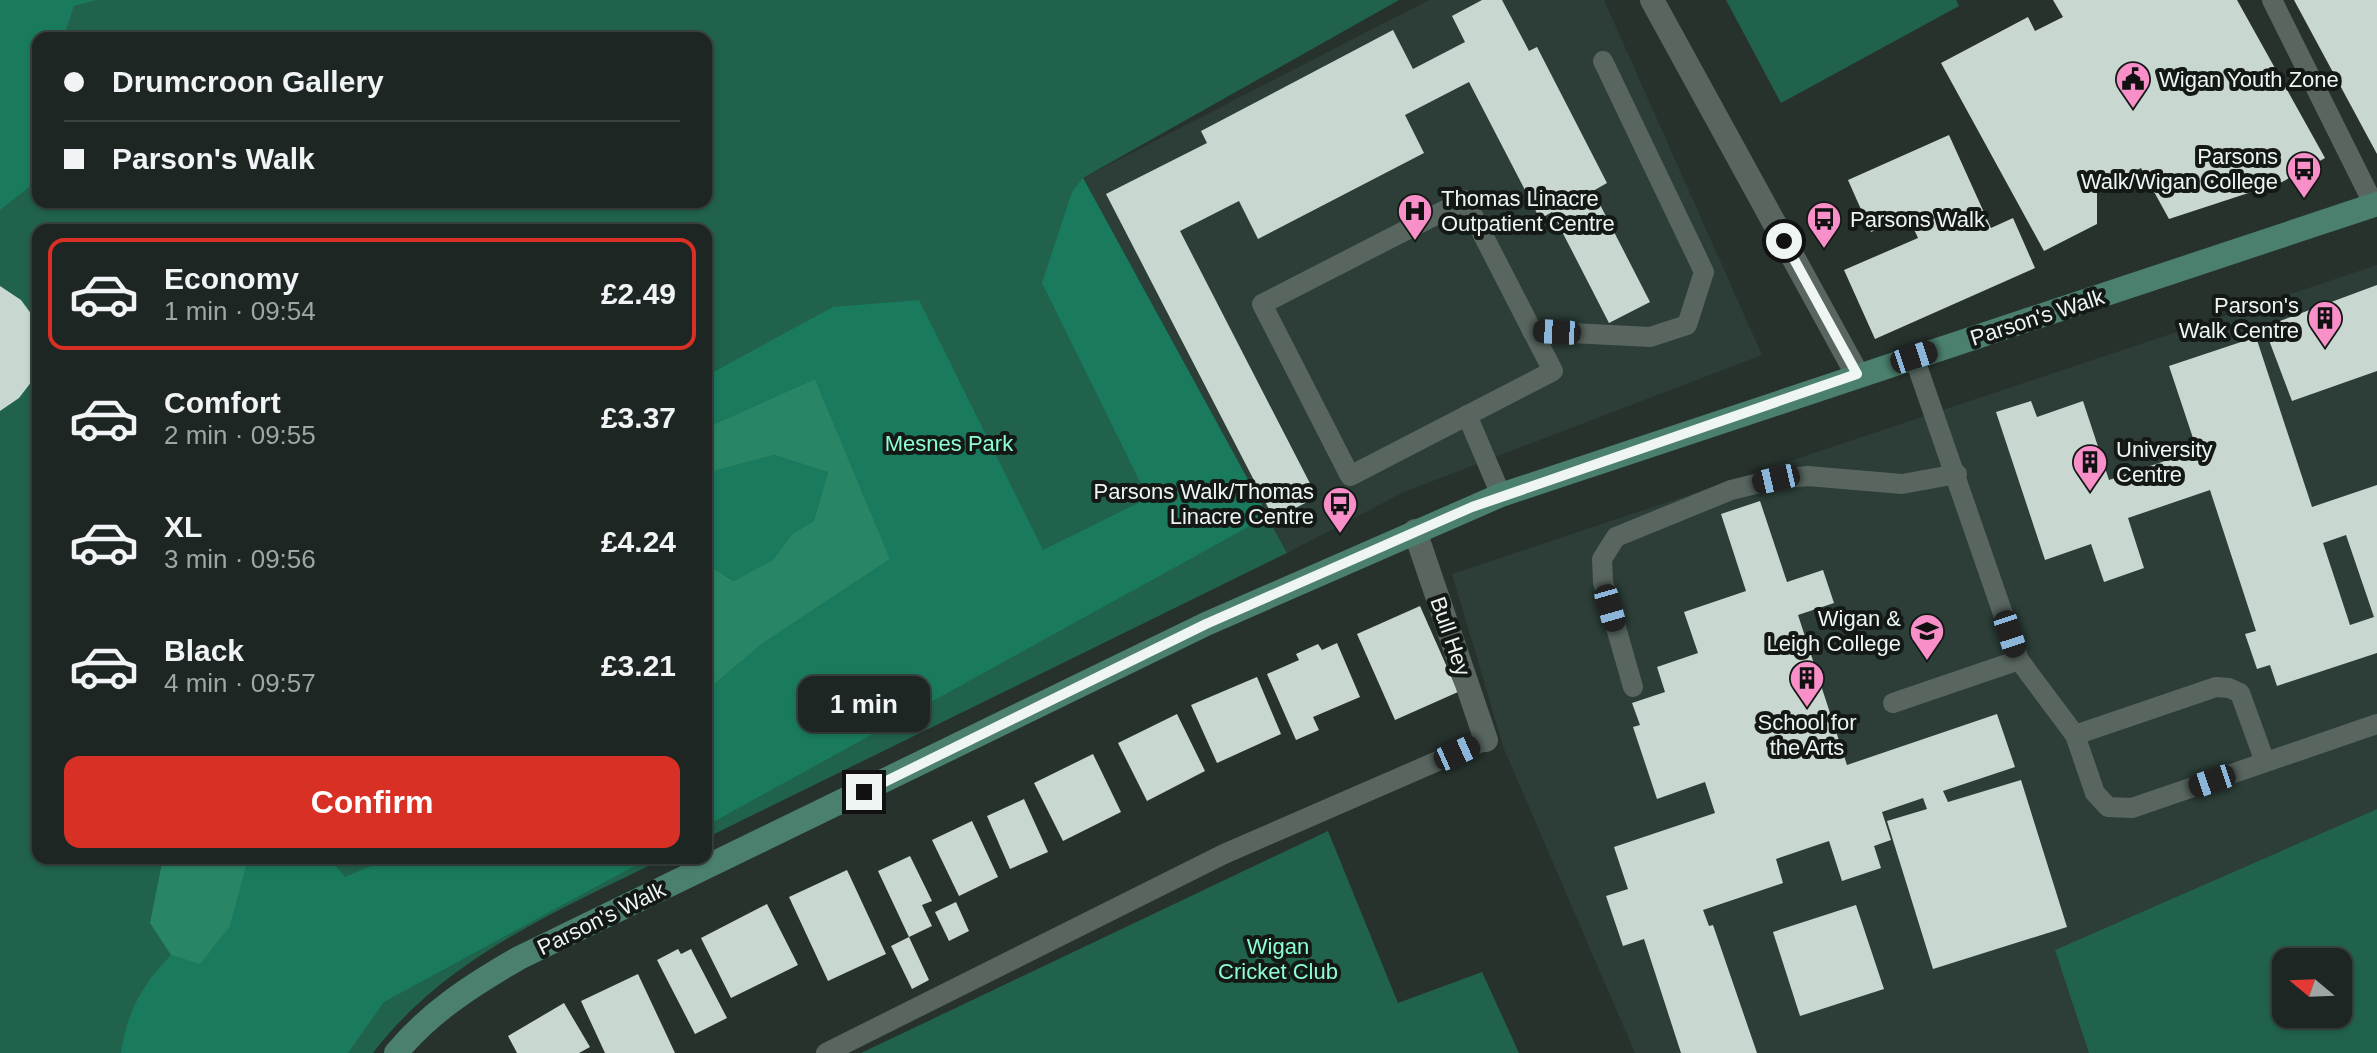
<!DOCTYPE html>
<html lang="en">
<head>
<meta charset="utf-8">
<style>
  :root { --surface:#1d2622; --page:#2a322f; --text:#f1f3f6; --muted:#a0a5a5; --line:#3b4340; --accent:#d93025 }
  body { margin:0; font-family:Arial,sans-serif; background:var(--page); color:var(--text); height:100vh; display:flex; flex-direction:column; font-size:30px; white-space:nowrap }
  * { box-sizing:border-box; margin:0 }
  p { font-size:26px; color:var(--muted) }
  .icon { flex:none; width:44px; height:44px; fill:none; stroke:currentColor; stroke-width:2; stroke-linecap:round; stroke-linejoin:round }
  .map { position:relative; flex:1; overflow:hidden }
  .sheet { position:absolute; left:32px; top:224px; width:680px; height:640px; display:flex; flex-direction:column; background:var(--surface); border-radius:16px; box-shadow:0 2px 6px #0004,0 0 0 2px var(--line) }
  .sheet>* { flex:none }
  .top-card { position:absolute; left:32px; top:32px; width:680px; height:176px; border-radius:16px; box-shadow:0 2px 6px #0004,0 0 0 2px var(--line); display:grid; align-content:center; height:176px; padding:0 32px; background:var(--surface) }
  .needle { width:52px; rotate:289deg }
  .tools { position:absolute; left:2272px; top:948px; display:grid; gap:16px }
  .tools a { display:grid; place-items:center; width:80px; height:80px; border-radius:16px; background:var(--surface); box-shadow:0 2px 6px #0004,0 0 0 2px var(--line); font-size:40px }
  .end { position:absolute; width:36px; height:36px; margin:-18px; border:10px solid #eef5f2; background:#111; box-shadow:0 0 0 4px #111 }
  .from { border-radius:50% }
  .bubble { position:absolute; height:56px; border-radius:16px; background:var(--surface); box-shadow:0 2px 6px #0004,0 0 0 2px var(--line); font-size:26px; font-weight:700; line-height:56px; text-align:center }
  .car { position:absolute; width:24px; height:48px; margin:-24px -12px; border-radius:10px; box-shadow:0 0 6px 2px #0007; background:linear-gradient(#222 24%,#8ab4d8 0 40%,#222 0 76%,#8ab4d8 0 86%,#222 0) }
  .top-card b { display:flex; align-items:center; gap:28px; height:76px; font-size:30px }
  .top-card b+b { border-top:2px solid var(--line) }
  .top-card i { width:20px; height:20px; background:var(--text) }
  ul { padding:14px 0 0; list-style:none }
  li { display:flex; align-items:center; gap:24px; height:112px; margin:0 16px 12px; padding:0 16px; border:4px solid transparent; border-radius:16px }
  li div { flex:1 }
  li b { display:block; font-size:30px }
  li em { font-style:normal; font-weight:700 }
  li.current { border-color:var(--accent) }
  li>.icon { width:72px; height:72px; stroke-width:1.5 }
  .button { display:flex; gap:16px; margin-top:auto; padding:16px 32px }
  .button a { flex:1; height:92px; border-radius:16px; background:var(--accent); color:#fff; font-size:32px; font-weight:700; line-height:92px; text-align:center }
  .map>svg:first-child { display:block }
  .built { fill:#2c3e37 }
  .green { fill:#20624c; fill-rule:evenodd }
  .forest { fill:#197a5d }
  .water { fill:#288566 }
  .building { fill:#c9d7d1; fill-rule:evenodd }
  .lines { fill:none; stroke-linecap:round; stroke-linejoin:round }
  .lane { stroke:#596660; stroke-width:20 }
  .street { stroke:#596660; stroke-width:24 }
  .secondary { stroke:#4b806f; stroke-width:24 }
  .route { stroke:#eef5f2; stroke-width:10 }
  .labels { text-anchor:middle; stroke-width:8; stroke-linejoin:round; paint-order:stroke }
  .poi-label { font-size:22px; fill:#eef5f2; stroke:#141916; text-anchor:start }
  .street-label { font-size:22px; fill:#eef5f2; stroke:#141916 }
  .park-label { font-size:22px; fill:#8cfed3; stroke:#141916 }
</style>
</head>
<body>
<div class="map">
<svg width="2377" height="1053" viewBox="0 0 2377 1053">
  <rect width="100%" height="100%" fill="#27322d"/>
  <g class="built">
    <path d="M1429 0H1604L1762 355 1404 492 1287 553 1083 178Z"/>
    <path d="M2377 265V809L2056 950 2089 1053H1635L1504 749 1452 574Z"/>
  </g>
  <g class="green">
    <path d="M0 0H1399L1083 178 1287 553 706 838V230H38V858H665C559 910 446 957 373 1053H0ZM38 38H706V202H38Z"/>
    <path d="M1726 0H1956L1959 6 1781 103Z"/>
    <path d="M2377 809V1053H2089L2055 950ZM2286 962H2338V1014H2286Z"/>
    <path d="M1328 831 1398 1003 1482 972 1519 1053H861Z"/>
  </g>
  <g class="forest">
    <path d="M0 0H96L74 6 63 38H38V180L0 210Z"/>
    <path d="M1083 178 1268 516 706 826V691L763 643 890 559 815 379 706 428V376L833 307 919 300 1043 550 1148 498 1042 283 1072 192Z"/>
    <path d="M774 455 828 472 814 521 792 534 773 560 735 581 711 567 709 541 706 539V477L717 470Z"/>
    <path d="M248 858H329L345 877 390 858H649L384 1002 348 1053H121C127 1011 142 985 171 955L200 963Z"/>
  </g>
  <g class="water">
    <path d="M815 379 890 559 763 643 706 691V539L709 541 711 567 734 581 773 560 792 534 814 521 828 472 774 455 717 470 706 477V428Z"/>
    <path d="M163 858H248L230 926 200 964 171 955 150 923Z"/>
  </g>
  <g class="building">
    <path d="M1482 0H1502L1529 51 1537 47 1607 183 1593 191 1650 302 1609 323 1552 212 1540 219 1469 82 1405 115 1424 153 1258 239 1239 201 1180 231 1317 497 1274 519 1106 194 1207 143 1201 131 1393 30 1413 69 1465 42 1452 16Z"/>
    <path d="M2053 0H2237L2325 158 2282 182 2169 219 2141 168 2097 190V224L2044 251 1941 63 2028 17 2035 31 2063 17Z"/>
    <path d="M2294 0H2377V154Z"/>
    <path d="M1949 135 1991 228 2013 218 2035 268 1875 339 1844 270 1918 238 1908 216 1871 232 1848 180Z"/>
    <path d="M2377 285V371L2292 401 2264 327Z"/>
    <path d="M0 286 21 300 35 319 38 331V365L32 381 19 398 0 411Z"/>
    <path d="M2256 337 2312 507 2377 485V653L2277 686 2270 665 2257 669 2245 634 2256 631 2210 490 2128 518 2144 568 2104 582 2091 544 2045 560 1996 412 2031 401 2037 417 2083 401 2109 480 2197 450 2169 366ZM2346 535 2374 617 2350 625 2323 543Z"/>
    <path d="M1760 501 1787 582 1823 570 1834 603 1798 615 1847 765 1997 714 2015 767 1943 791 1948 802 2021 780 2067 927 1933 969 1887 821 1927 809 1923 798 1882 812 1891 840 1874 846 1881 868 1842 881 1829 841 1776 859 1783 883 1703 910 1709 926 1713 925 1757 1053H1681L1644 939 1623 946 1606 896 1628 889 1614 847 1715 813 1705 782 1657 799 1633 727 1640 725 1632 703 1665 692 1657 667 1698 653 1684 612 1746 591 1721 514Z"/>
    <path d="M1420 606 1458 692 1395 720 1357 634Z"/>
    <path d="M1337 643 1360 697 1313 717 1319 730 1296 740 1267 674 1299 660 1296 654 1318 644 1322 650Z"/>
    <path d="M1257 677 1281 734 1217 763 1191 705Z"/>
    <path d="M1177 714 1205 771 1147 801 1118 743Z"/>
    <path d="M1093 754 1121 812 1063 841 1034 783Z"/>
    <path d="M1024 799 1048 852 1010 869 987 816Z"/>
    <path d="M972 821 998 877 959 896 932 840Z"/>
    <path d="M910 856 932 901 922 905 932 926 909 937 878 871Z"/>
    <path d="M847 870 886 954 828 981 789 897Z"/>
    <path d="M956 902 969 931 949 941 935 912Z"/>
    <path d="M767 904 798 965 731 998 701 938Z"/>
    <path d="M1856 905 1884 989 1800 1016 1773 932Z"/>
    <path d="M909 937 929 980 912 989 891 946Z"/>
    <path d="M678 949 681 954 691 949 727 1018 695 1034 657 960Z"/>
    <path d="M638 974 675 1053H605L581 1001Z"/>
    <path d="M564 1003 590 1047 579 1053H517L508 1036Z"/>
  </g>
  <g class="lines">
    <g class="lane">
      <path d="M2272 0 2374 205"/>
      <path d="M1465 200 1553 371 1350 476 1262 304Z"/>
      <path d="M1532 331 1650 337 1687 325 1704 272 1603 61"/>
      <path d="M1914 357 2019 660 2075 735 2095 793 2108 807 2132 808 2377 724"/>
      <path d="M1467 415 1501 495"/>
      <path d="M1633 687 1603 582 1602 559 1616 537 1731 490 1776 479 1808 476 1902 484 1957 474"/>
      <path d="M1893 703 2019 660"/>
      <path d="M2075 735 2216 687 2229 688 2240 693 2265 762"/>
      <path d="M826 1053 1224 854 1486 740"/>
    </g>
    <g class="street">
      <path d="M1652 0 1857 374"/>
      <path d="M1415 531 1486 740"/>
    </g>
    <path class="secondary" d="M396 1053C430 1012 472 985 519 958L1206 624 1501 495 2377 204"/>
  </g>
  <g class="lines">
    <path class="route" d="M864 792 1206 624 1472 507 1857 374 1784 241"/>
  </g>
  <defs>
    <g id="civic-pin" transform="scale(1.8)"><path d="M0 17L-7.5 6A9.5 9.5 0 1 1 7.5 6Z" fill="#f98fc9" stroke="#141916"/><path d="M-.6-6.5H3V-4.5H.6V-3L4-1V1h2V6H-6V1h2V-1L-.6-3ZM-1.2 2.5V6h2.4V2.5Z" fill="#111"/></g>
    <g id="bus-pin" transform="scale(1.8)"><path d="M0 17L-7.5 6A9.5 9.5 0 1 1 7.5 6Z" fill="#f98fc9" stroke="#141916"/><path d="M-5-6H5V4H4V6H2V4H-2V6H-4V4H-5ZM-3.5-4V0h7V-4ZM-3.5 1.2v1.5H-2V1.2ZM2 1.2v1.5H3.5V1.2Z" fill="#111"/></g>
    <g id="hospital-pin" transform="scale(1.8)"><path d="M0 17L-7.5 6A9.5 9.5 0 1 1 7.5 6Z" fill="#f98fc9" stroke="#141916"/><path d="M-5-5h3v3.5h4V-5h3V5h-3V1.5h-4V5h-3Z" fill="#111"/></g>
    <g id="building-pin" transform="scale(1.8)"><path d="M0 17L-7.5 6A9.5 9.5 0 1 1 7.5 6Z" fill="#f98fc9" stroke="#141916"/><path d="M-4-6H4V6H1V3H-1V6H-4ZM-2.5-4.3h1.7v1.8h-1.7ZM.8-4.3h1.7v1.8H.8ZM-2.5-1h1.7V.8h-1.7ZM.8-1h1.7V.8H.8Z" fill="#111"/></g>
    <g id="university-pin" transform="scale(1.8)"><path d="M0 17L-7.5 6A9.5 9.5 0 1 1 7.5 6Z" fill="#f98fc9" stroke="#141916"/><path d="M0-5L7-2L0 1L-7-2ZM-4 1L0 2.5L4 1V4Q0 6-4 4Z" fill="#111"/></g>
  </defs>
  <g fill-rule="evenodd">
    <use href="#civic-pin" x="2133" y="79"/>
    <use href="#bus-pin" x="2304" y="169"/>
    <use href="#hospital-pin" x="1415" y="211"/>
    <use href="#bus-pin" x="1824" y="219"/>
    <use href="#building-pin" x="2325" y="318"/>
    <use href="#building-pin" x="2090" y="462"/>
    <use href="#bus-pin" x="1340" y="504"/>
    <use href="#university-pin" x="1927" y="631"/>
    <use href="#building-pin" x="1807" y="678"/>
  </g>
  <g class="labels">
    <g class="poi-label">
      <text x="2159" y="87">Wigan Youth Zone</text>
      <text x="2278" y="164" text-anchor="end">Parsons<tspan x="2278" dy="25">Walk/Wigan College</tspan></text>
      <text x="1441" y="206">Thomas Linacre<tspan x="1441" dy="25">Outpatient Centre</tspan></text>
      <text x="1850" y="227">Parsons Walk</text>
      <text x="2299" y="313" text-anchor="end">Parson's<tspan x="2299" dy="25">Walk Centre</tspan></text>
      <text x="2116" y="457">University<tspan x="2116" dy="25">Centre</tspan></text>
      <text x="1314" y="499" text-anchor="end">Parsons Walk/Thomas<tspan x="1314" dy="25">Linacre Centre</tspan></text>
      <text x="1901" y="626" text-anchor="end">Wigan &amp;<tspan x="1901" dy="25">Leigh College</tspan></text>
      <text x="1807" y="730" text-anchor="middle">School for<tspan x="1807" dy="25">the Arts</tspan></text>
    </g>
    <g class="street-label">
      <text transform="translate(2037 317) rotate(-18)" y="8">Parson's Walk</text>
      <text transform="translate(1451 636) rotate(71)" y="8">Bull Hey</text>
      <text transform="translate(601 918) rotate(-26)" y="8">Parson's Walk</text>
    </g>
    <g class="park-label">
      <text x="949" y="451">Mesnes Park</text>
      <text x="1278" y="954">Wigan<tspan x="1278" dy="25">Cricket Club</tspan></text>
    </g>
  </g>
</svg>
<div class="tools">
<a><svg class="needle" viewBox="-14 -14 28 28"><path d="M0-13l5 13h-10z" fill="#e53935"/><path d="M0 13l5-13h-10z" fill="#a0a5a5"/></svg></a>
</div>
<i class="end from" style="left:1784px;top:241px"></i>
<i class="end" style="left:864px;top:792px"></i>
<div class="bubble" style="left:798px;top:676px;width:132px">1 min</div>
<i class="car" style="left:1557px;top:332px;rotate:273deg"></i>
<i class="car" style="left:1914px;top:357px;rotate:72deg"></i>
<i class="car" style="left:1776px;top:479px;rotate:257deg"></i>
<i class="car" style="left:1610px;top:608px;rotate:164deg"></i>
<i class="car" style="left:2010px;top:634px;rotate:162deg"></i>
<i class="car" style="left:1457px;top:753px;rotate:66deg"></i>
<i class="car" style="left:2212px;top:781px;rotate:251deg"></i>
<div class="top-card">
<b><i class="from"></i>Drumcroon Gallery</b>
<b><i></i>Parson's Walk</b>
</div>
<section class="sheet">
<ul>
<li class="current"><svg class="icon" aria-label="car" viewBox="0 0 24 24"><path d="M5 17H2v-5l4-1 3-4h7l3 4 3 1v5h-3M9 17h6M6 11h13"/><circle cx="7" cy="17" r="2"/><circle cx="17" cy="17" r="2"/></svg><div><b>Economy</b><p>1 min · 09:54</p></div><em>£2.49</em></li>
<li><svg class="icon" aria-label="car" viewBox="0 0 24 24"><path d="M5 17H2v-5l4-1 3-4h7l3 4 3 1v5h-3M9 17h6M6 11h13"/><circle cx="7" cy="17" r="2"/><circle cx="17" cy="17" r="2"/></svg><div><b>Comfort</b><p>2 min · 09:55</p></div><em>£3.37</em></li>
<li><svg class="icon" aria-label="car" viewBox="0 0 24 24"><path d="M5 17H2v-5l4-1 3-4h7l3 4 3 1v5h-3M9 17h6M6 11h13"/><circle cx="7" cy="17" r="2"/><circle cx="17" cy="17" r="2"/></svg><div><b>XL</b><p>3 min · 09:56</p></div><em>£4.24</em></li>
<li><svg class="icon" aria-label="car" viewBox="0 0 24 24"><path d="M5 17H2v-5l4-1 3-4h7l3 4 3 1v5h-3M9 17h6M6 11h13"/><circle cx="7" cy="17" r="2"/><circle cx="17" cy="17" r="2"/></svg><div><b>Black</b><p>4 min · 09:57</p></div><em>£3.21</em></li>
</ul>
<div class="button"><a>Confirm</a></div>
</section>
</div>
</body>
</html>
